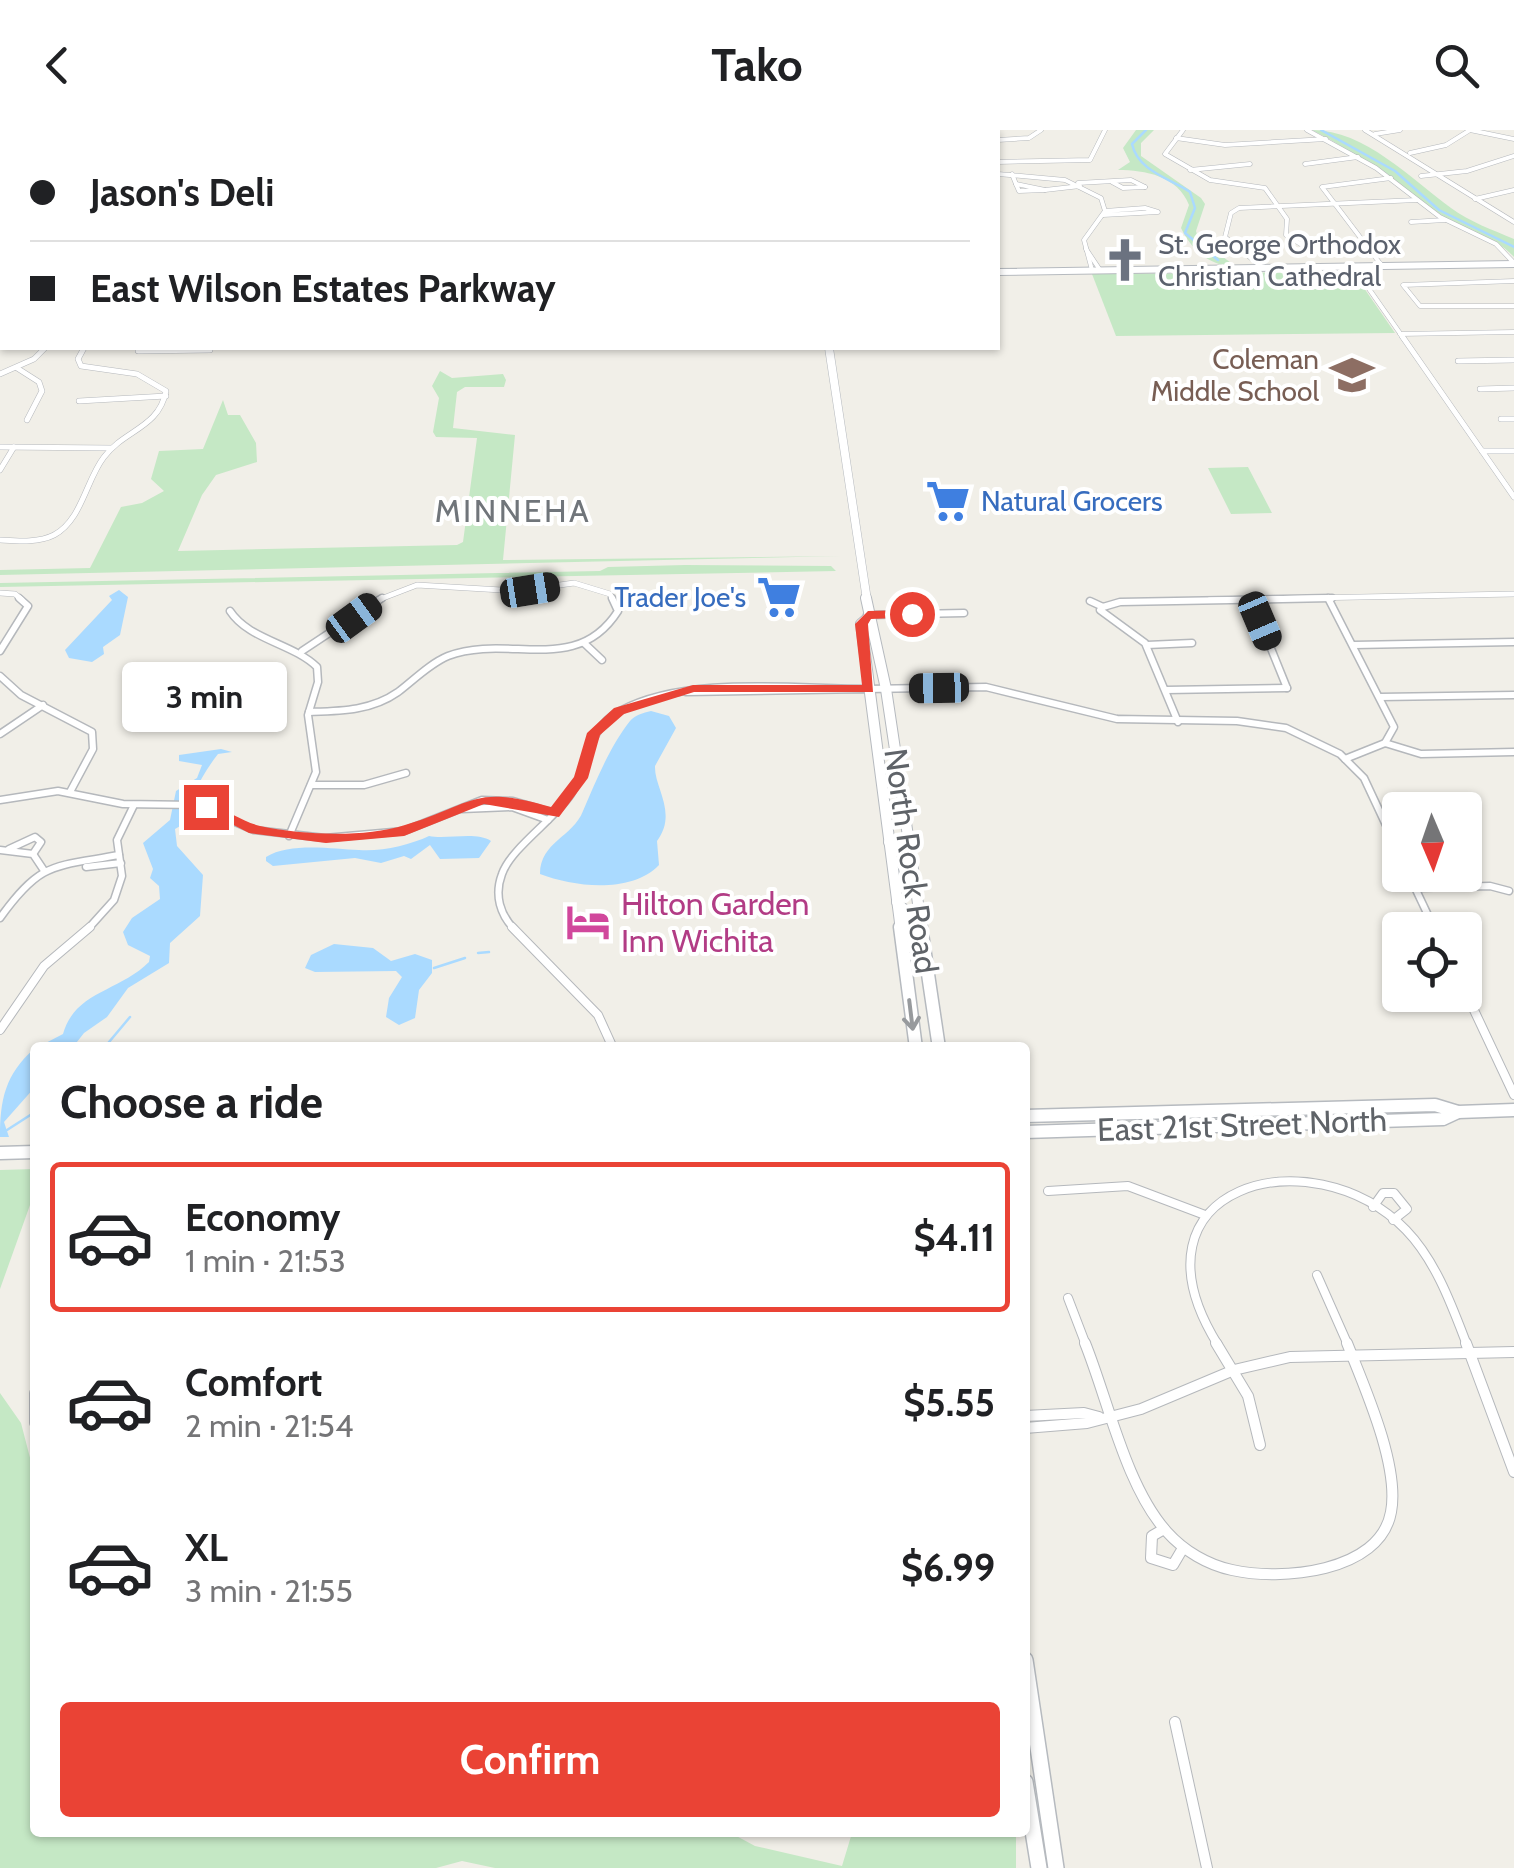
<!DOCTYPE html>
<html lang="en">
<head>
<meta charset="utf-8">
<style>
  :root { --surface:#fff; --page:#f2f2f2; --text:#202124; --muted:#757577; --line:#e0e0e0; --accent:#ea4335 }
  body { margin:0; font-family:Cabin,sans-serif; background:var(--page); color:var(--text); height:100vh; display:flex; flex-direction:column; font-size:38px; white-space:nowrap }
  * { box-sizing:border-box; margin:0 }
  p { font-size:32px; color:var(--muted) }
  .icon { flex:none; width:55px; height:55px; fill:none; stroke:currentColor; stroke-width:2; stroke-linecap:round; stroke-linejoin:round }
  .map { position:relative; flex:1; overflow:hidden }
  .sheet { position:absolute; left:30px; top:912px; width:1000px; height:795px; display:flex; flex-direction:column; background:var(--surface); border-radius:10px; box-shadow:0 2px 8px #0004 }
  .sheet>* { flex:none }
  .guide { position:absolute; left:0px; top:0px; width:1000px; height:220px; box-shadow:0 2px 8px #0004; display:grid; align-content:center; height:220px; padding:0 30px; background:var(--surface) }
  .needle { width:65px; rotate:178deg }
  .tools { position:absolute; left:1382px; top:662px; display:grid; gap:20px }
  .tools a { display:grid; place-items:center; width:100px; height:100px; border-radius:10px; background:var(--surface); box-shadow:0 2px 8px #0004; font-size:50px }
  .end { position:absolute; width:45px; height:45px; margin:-22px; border:12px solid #ea4335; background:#fff; box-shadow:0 0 0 5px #fff }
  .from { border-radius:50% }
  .bubble { position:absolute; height:70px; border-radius:10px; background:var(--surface); box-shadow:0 2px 8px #0004; font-size:32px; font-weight:700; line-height:70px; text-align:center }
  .car { position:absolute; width:30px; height:60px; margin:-30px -15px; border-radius:12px; box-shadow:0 0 8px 2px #0007; background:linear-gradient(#222 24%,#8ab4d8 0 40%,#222 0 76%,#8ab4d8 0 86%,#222 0) }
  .guide b { display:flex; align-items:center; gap:35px; height:95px; font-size:38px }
  .guide b+b { border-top:2px solid var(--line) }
  .guide i { width:25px; height:25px; background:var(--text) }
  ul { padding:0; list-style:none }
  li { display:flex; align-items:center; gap:30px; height:150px; margin:0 20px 15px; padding:0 10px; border:5px solid transparent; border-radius:10px }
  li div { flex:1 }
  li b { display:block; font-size:38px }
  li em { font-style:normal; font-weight:700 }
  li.on { border-color:var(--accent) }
  li>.icon { width:90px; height:90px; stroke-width:1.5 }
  h2 { padding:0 30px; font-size:45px; line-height:120px }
  .action { display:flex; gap:20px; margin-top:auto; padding:20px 30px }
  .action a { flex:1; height:115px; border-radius:10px; background:var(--accent); color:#fff; font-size:40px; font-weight:700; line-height:115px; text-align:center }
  header { display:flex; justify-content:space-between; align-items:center; height:130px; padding:0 30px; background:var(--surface); font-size:45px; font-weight:700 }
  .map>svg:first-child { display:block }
  .green { fill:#c5e8c5 }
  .water { fill:#aadaff }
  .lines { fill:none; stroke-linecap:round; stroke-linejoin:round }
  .stream { stroke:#aadaff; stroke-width:2.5 }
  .minor-far4-casing { stroke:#b5b8bc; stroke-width:5 }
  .minor-far3-casing { stroke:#b5b8bc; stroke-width:6 }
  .minor-far2-casing { stroke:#b5b8bc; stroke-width:9 }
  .minor-far1-casing { stroke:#b5b8bc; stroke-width:10 }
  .minor-casing { stroke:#b5b8bc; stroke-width:12 }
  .secondary-far4-casing { stroke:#b6babf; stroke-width:8 }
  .secondary-far3-casing { stroke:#b6babf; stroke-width:9 }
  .secondary-far2-casing { stroke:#b6babf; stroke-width:12 }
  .secondary-far1-casing { stroke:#b6babf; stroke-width:15 }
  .secondary-casing { stroke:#b6babf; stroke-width:18 }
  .minor-far4 { stroke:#fff; stroke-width:4 }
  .minor-far3 { stroke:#fff; stroke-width:5 }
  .minor-far2 { stroke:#fff; stroke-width:6 }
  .minor-far1 { stroke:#fff; stroke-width:8 }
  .minor { stroke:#fff; stroke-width:10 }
  .secondary-far4 { stroke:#fff; stroke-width:6 }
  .secondary-far3 { stroke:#fff; stroke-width:8 }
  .secondary-far2 { stroke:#fff; stroke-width:10 }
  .secondary-far1 { stroke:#fff; stroke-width:12 }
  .secondary { stroke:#fff; stroke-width:15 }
  .oneway { stroke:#979a9d }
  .route { fill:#ea4335 }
  .labels { text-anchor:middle; stroke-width:8; stroke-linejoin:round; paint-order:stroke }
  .far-worship-label { font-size:28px; fill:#5b616d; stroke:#fff; text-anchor:start }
  .far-education-label { font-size:28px; fill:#785e54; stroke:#fff; text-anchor:end }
  .far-shop-label { font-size:28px; fill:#366cbe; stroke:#fff; text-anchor:start }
  .far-quarter-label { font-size:32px; letter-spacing:2.5px; fill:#70757a; stroke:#fff }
  .street-label { font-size:32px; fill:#5f6368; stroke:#fff }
  .hotel-label { font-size:32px; fill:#b23c85; stroke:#fff; text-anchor:start }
</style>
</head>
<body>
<header><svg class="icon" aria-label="back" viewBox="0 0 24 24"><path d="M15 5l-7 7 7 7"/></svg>Tako<svg class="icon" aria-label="search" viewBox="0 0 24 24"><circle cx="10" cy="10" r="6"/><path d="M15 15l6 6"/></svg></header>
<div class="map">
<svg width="1514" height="1738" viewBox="0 0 1514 1738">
  <rect width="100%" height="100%" fill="#f1efe8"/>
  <g class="green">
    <path d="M336 0H797V2H335Z"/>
    <path d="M1136 0H1154L1141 13V26L1201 68 1205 74 1196 101 1198 108 1235 136C1210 137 1191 119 1181 98L1189 75C1178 46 1145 40 1118 40L1130 32 1123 18Z"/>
    <path d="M1312 0C1365 0 1411 49 1451 78 1470 92 1493 100 1514 109V127C1494 105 1465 101 1441 85 1398 55 1360 24 1312 0Z"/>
    <path d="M1353 142 1395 203 1116 206 1092 144Z"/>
    <path d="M440 241 452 248 503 244 506 250 504 257H465L457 262 453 298 515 305 503 430 841 426 0 445V440L90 438 121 377 142 373 164 361 151 349 159 321 203 319 223 270 228 285H240L256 313 257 332 216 345 202 365 178 421 457 415 463 412 477 308 436 307 433 302 439 268 432 256Z"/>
    <path d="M1248 337 1272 383 1231 384 1208 338Z"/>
    <path d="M685 435 831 436 836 441 0 457V453L600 441 608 437Z"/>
    <path d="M35 1039V1061L0 1159V1040Z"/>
    <path d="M0 1263 21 1293 35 1347V1702H729L755 1716 842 1736 852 1703H1016V1738H495L462 1731 436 1738H0Z"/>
  </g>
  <g class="water">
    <path d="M119 460 128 467 120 505 103 517 104 524 92 532 69 528 65 520 112 470 109 466Z"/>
    <path d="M651 581 669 586 676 598 655 636C654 658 678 683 657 711L659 735C631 764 574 757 540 744 540 712 573 707 583 681 595 653 610 616 630 591 635 585 643 583 651 581Z"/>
    <path d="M221 619 232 622 218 624C200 647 191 668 182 695L175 699 177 716 203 745 200 786 170 813 169 833 128 858 107 887 84 903 73 917 36 918 63 904C75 861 119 862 149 832L150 826 128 815 123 802 132 788 160 769 159 756 150 748 153 739 143 713 170 690 176 661 197 648 202 635 179 631V625Z"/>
    <path d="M429 706C446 710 476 701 491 711L479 728 440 729 430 715 411 729 404 726 381 733 355 728 273 736 266 731V727C290 712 332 719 359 720 380 722 410 715 429 706Z"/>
    <path d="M334 814 373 818 391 831 415 824 432 830V843L419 860 415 888 399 895 386 887 389 868 402 847 396 841 315 842 305 838 311 825Z"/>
    <path d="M35 918V957L4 992 9 1007H0C0 970 5 944 35 918Z"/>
  </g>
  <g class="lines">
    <g class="stream">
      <path d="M1146 0 1132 14C1138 41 1169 48 1190 62L1195 78 1185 103 1218 130"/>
      <path d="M1321 0 1395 41 1439 80 1514 117"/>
      <path d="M478 823 489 822"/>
      <path d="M434 838 465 828"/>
      <path d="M104 918 130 887"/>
      <path d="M7 1000 35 982"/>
    </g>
    <g class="minor-far4-casing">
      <g id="minor-far4">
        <path d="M1183 0 1165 24 1210 50 1265 58 1287 89 1286 105 1310 120"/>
        <path d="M1307 0 1376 38 1440 87 1496 114 1514 133"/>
        <path d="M1365 0 1514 92"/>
        <path d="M1470 0 1514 9"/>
        <path d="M0 1 9 0"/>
        <path d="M215 1H249"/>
        <path d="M128 2 134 0"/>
        <path d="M1375 4 1400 0"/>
        <path d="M1176 8 1225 15 1326 9"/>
        <path d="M998 10 1029 8 1041 0"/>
        <path d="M1410 23 1446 15 1470 0"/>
        <path d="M998 32 1090 30 1105 0"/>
        <path d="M1305 34 1358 27"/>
        <path d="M1190 40 1250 34"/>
        <path d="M998 44 1065 50 1101 68 1105 81 1084 110 1092 140"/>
        <path d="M1012 44 1016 54"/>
        <path d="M1421 46 1467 41 1514 26"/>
        <path d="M1112 52 1123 58 1145 57"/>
        <path d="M1078 53 1131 50 1145 57"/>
        <path d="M1016 54 1045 60 1019 61Z"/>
        <path d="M1045 60 1080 56"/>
        <path d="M1475 69 1514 60"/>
        <path d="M1103 85 1158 82 1145 78 1105 81"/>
        <path d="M1411 92 1445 90"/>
        <path d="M1086 119 1100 140"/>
        <path d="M1353 136 1404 209"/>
        <path d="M1382 136 1322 57 1391 48"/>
        <path d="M1263 138 1225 107 1231 83 1239 78 1417 70"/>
        <path d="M1514 151 1403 155 1420 176H1514"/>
        <path d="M1400 204 1514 202"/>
      </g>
    </g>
    <g class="minor-far3-casing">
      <g id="minor-far3">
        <path d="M1402 206 1514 367"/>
        <path d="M138 221 210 220"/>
        <path d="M1458 231 1514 230"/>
        <path d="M17 238 39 252 42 261 27 290"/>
        <path d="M0 244 34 229 45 218"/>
        <path d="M1480 259 1514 258"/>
        <path d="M79 271 166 266"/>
        <path d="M1501 289H1514"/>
        <path d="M0 317 111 318"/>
        <path d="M1482 321H1514"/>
        <path d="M0 340 14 317"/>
        <path d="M0 410C18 411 38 413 54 405 82 390 86 350 104 327 124 300 159 298 166 261L137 244 81 236 78 229 84 218"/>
        <path d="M0 463 15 464 22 470"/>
        <path d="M378 470 417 455 517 461 574 453 610 464 613 470"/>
        <path d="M1209 470 1514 464"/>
      </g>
    </g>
    <g class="minor-far2-casing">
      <g id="minor-far2">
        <path d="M1328 468 1394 597 1385 613"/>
        <path d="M1251 469 1287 558"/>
        <path d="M1090 471 1103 477 1120 472 1332 468"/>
        <path d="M1103 477 1100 480 1145 513 1178 592"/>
        <path d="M230 481C249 510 292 513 317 537L318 552 308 585 316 642 289 706"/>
        <path d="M867 485 964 483"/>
        <path d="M584 513 602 530"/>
        <path d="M1147 515 1192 513"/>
        <path d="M1354 515 1514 512"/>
        <path d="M0 521 28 476 19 468"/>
        <path d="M302 521 382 468"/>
        <path d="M0 546 21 565 92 602 93 619 70 662"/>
        <path d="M1166 560 1287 558"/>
        <path d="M686 562 986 557 1117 589 1237 591 1286 598 1340 624 1364 648 1400 725"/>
        <path d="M1380 567 1514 565"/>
        <path d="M309 582C340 581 371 581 398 562 414 550 429 534 448 526 508 503 576 547 618 481L612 468"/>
        <path d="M0 604 43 575"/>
        <path d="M1385 613 1421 624 1514 622"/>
        <path d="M1345 629 1385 613"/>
        <path d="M311 655H364L406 643"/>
        <path d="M0 670 58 661 123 674 195 675 254 700 325 708 404 701 482 670 513 671 554 683"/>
        <path d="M462 679 512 677 548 690"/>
        <path d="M9 719 35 707 41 712 33 724"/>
        <path d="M0 720 33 724 43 739"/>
        <path d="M86 737 121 733"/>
        <path d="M1409 745 1435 800"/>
        <path d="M1415 758 1490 756 1509 761"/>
        <path d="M0 788C41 731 53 737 119 725"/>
        <path d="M87 800 114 770 122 746 117 710 134 675"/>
        <path d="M515 800C500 785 494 765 502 744 511 718 555 689 571 664 590 636 585 599 620 581 687 545 793 559 868 559"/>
      </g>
    </g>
    <g class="minor-far1-casing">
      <g id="minor-far1">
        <path d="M512 797 598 885 613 918"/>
        <path d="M1465 861 1514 965"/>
        <path d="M0 900 44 836 90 797"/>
        <path d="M1048 1061 1128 1056 1205 1085"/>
        <path d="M1373 1077 1383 1063H1394L1407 1079 1393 1090"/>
        <path d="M1317 1145 1348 1215"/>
        <path d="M1068 1168 1086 1215"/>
        <path d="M1218 1215C1119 1056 1311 1003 1406 1100 1436 1131 1452 1176 1467 1215"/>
      </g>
    </g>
    <g class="minor-casing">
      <g id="minor">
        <path d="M1085 1213C1108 1270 1126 1357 1167 1402 1184 1421 1208 1435 1232 1440 1280 1451 1380 1443 1391 1382 1400 1336 1364 1256 1347 1213"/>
        <path d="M1216 1213 1248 1266 1260 1315"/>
        <path d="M1466 1213 1514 1342"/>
        <path d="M35 1263V1293"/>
        <path d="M1025 1286 1084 1283 1099 1287"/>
        <path d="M1025 1298 1087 1293 1141 1279 1234 1240 1290 1227 1514 1222"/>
        <path d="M1164 1399 1152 1406 1151 1428 1173 1435 1183 1418"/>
        <path d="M1175 1592 1207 1738"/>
      </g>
    </g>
    <g class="secondary-far4-casing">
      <path id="secondary-far4" d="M998 142 1514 134"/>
    </g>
    <g class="secondary-far3-casing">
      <path id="secondary-far3" d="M829 218 867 470"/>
    </g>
    <g class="secondary-far2-casing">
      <g id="secondary-far2">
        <path d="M866 468 886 559 922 800"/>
        <path d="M868 488 861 494 901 800"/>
        <path d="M889 712 900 715 907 755 916 758"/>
        <path d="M897 772 906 782 910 800"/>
      </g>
    </g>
    <g class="secondary-far1-casing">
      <g id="secondary-far1">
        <path d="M900 797 916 918"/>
        <path d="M910 797 913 811 924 818"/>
        <path d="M921 797 939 918"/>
        <path d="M1025 986 1435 975 1458 982 1514 980"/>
        <path d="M1025 1002 1443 989 1458 982"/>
        <path d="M0 1023 35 1022"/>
      </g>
    </g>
    <g class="secondary-casing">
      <g id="secondary">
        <path d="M1025 1530 1056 1738"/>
        <path d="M1025 1652 1039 1738"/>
      </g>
    </g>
    <use href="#minor-far4" class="minor-far4"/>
    <use href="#minor-far3" class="minor-far3"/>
    <use href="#minor-far2" class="minor-far2"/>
    <use href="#minor-far1" class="minor-far1"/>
    <use href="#minor" class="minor"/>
    <use href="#secondary-far4" class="secondary-far4"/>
    <use href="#secondary-far3" class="secondary-far3"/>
    <use href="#secondary-far2" class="secondary-far2"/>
    <use href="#secondary-far1" class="secondary-far1"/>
    <use href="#secondary" class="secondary"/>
  </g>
  <defs><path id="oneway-shaft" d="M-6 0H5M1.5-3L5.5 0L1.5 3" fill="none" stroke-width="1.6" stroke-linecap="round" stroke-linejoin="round" transform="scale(2.5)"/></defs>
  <use class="oneway" href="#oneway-shaft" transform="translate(911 885) rotate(83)"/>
  <path class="route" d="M912 480 917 487 871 489 868 494 873 562H694L624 584 600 605 588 648 559 687 484 674 404 706 326 713 249 703 199 677 211 673C227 681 244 692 260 696 303 705 363 708 405 695 475 674 472 654 551 677L574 647 587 603 614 578 693 555H862L855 494 868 481Z"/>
  <defs>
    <g id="church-bare" transform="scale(3.45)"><path d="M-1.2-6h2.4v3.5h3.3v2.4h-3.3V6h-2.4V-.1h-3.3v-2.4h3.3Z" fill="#6b7280" stroke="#fff" stroke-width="2.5" paint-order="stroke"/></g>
    <g id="school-bare" transform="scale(3.45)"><path d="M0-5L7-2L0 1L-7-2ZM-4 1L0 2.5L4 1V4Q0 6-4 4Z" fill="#8d6e63" stroke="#fff" stroke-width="2.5" paint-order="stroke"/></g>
    <g id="supermarket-bare" transform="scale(3.45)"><path d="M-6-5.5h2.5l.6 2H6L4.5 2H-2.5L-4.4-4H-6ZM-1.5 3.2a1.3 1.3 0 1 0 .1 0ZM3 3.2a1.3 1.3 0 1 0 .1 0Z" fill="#3f7fe0" stroke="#fff" stroke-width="2.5" paint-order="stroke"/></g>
    <g id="hotel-bare" transform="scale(3.45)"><path d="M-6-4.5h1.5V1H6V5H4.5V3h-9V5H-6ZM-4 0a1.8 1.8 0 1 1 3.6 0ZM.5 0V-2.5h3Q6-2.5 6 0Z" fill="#d1479c" stroke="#fff" stroke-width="2.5" paint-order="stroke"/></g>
  </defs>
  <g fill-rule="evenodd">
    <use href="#church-bare" x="1125" y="130"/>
    <use href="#school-bare" x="1352" y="245"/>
    <use href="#supermarket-bare" x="948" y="371"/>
    <use href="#supermarket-bare" x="779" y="467"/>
    <use href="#hotel-bare" x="588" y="792"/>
  </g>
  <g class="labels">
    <g class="far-worship-label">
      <text x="1158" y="124">St. George Orthodox<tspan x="1158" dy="32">Christian Cathedral</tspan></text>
    </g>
    <g class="far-education-label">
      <text x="1319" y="239">Coleman<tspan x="1319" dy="32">Middle School</tspan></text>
    </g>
    <g class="far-shop-label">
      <text x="981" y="381">Natural Grocers</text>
      <text x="746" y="477" text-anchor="end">Trader Joe's</text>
    </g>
    <g class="far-quarter-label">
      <text x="513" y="392">MINNEHA</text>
    </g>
    <g class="street-label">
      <text transform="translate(911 731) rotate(82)" y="11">North Rock Road</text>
      <text transform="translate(1242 995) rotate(-2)" y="11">East 21st Street North</text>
    </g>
    <g class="hotel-label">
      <text x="621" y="785">Hilton Garden<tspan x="621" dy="37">Inn Wichita</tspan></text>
    </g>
  </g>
</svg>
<div class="tools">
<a><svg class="needle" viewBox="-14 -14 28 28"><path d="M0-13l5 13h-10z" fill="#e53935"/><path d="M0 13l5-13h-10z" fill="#757577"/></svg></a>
<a><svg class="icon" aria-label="locate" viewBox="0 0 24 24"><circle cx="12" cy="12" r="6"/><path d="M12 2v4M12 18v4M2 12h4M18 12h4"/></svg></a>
</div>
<i class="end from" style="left:912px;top:484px"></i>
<i class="end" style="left:206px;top:677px"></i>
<div class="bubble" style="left:122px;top:532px;width:165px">3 min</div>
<i class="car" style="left:530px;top:460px;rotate:81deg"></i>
<i class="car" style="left:354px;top:488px;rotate:54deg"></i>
<i class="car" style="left:1260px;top:491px;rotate:157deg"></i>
<i class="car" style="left:939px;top:558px;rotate:269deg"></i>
<div class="guide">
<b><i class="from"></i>Jason's Deli</b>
<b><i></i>East Wilson Estates Parkway</b>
</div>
<section class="sheet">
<h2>Choose a ride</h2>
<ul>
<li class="on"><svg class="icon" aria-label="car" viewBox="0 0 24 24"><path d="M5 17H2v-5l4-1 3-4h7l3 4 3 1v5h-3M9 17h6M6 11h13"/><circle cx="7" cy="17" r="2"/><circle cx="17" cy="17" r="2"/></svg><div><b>Economy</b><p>1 min · 21:53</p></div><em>$4.11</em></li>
<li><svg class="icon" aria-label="car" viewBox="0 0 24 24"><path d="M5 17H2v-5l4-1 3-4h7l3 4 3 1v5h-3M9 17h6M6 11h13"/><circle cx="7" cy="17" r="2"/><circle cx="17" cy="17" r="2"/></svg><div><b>Comfort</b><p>2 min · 21:54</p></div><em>$5.55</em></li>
<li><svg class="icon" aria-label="car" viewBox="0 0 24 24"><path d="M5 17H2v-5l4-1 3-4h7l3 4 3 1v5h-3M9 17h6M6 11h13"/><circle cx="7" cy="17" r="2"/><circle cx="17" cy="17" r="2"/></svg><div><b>XL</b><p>3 min · 21:55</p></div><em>$6.99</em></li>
</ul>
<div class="action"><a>Confirm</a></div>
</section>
</div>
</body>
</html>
